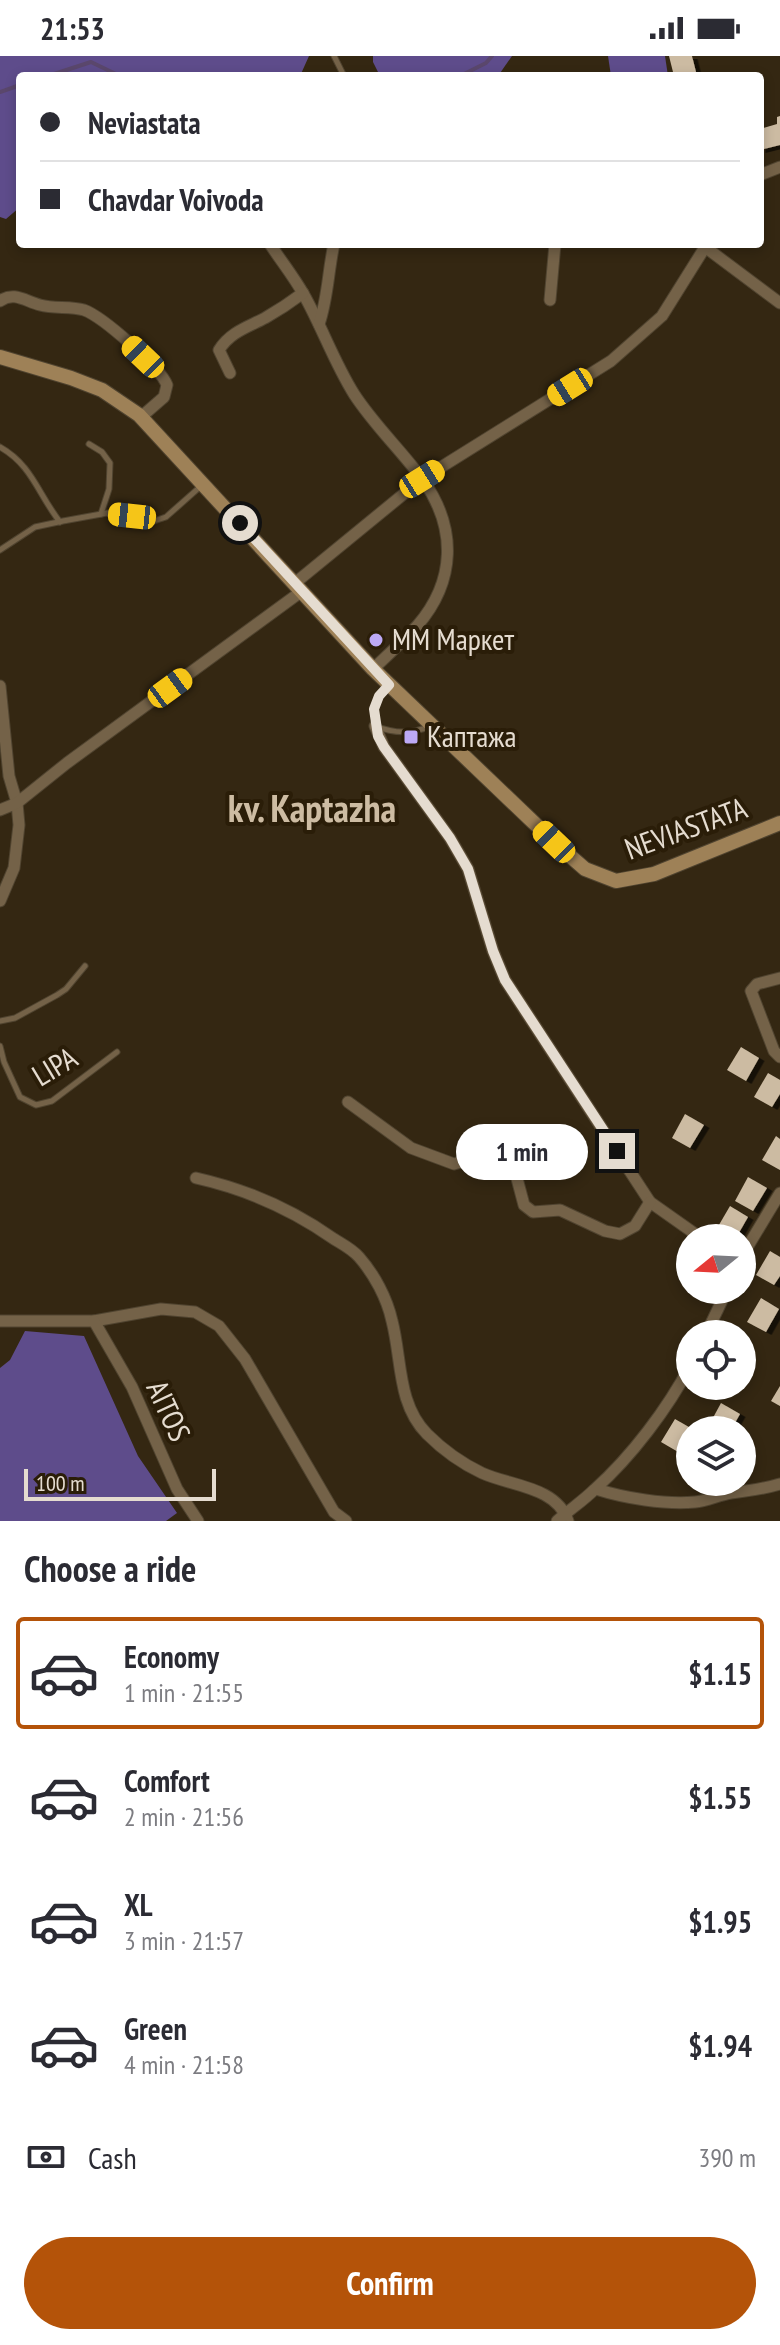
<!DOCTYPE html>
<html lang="en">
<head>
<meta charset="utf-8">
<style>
  :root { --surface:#fff; --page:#f7f7f7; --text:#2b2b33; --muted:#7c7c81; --line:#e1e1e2; --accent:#b45309 }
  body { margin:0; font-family:"PT Sans Narrow",sans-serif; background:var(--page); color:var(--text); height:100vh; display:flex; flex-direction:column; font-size:30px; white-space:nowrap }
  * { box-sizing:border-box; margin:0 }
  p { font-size:26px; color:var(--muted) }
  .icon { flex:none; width:44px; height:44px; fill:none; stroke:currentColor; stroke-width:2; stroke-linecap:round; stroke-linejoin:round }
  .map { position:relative; height:1465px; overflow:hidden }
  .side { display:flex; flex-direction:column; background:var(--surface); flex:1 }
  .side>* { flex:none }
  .guide { position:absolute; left:16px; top:16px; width:748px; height:176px; border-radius:8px; box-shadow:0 4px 12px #0003; display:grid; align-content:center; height:176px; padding:0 24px; background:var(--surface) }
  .needle { width:52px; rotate:252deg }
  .buttons { position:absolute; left:676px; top:1168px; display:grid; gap:16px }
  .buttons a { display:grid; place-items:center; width:80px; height:80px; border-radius:50%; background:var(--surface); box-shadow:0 4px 12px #0003; font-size:40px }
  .scale { position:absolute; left:24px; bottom:20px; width:192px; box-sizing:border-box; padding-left:8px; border:4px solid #e5dcd0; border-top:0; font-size:22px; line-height:28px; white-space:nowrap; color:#e5dcd0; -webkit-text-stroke:6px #2a1d08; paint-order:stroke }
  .end { position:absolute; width:36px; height:36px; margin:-18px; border:10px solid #e5dcd0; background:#111; box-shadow:0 0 0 4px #111 }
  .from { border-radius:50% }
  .bubble { position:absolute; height:56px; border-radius:28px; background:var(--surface); box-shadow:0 4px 12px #0003; font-size:26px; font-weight:800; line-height:56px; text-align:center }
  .car { position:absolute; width:24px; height:48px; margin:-24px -12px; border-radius:10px; box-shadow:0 0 6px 2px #0007; background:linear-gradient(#f5c518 24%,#345 0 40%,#f5c518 0 76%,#345 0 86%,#f5c518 0) }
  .guide b { display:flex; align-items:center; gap:28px; height:76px; font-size:30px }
  .guide b+b { border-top:2px solid var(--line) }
  .guide i { width:20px; height:20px; background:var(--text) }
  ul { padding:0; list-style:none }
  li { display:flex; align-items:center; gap:24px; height:112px; margin:0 16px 12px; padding:0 8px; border:4px solid transparent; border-radius:8px }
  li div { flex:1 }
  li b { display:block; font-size:30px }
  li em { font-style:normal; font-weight:800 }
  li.active { border-color:var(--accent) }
  li>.icon { width:72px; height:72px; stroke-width:1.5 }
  h2 { padding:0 24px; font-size:36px; line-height:96px }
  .pay { display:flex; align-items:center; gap:20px; height:88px; padding:0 24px; font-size:30px }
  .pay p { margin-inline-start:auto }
  .button { display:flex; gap:16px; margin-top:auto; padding:16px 24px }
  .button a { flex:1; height:92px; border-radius:48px; background:var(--accent); color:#fff; font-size:32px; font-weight:800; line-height:92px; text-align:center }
  .status { display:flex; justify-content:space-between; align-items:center; height:56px; padding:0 40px; background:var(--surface); direction:ltr }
  .status svg { height:22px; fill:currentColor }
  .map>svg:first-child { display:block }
  .forest { fill:#5e4c8b }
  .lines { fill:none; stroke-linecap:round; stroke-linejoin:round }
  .stream { stroke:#5a476c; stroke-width:4 }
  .building { fill:#ccbba2; filter:url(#shadow) }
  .lane-casing { stroke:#504430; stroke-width:7 }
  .street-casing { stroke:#504430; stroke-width:13 }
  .secondary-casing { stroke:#504430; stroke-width:16 }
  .lane { stroke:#746248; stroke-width:5 }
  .street { stroke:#746248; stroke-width:11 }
  .secondary { stroke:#9e8157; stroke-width:14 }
  .route { stroke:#e5dcd0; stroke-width:10 }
  .poi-dot { fill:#bda9f5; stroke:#2a1d08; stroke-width:3 }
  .labels { text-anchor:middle; stroke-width:8; stroke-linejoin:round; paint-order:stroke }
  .poi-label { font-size:30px; fill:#e5dcd0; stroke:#2a1d08; text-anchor:start }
  .street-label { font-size:30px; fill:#e5dcd0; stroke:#2a1d08 }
  .district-label { font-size:38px; font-weight:bold; fill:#cdbca3; stroke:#2a1d08 }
</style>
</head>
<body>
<div class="status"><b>21:53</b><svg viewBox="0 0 49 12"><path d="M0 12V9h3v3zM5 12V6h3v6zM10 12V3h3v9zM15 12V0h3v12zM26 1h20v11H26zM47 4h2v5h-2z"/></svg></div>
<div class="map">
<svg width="780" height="1465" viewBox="0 0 780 1465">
  <defs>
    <filter id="shadow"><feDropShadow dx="5.5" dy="3" stdDeviation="0" flood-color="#0009"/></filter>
  </defs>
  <rect width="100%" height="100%" fill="#342712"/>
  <g class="forest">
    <path d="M0 0H309L300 20H20V151L6 163 0 161Z"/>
    <path d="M373 0H512L498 20H380L373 6Z"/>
    <path d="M608 0H665L668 20H611Z"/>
    <path d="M25 1275 84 1280 138 1400 177 1457 166 1465H0V1312L10 1304Z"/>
  </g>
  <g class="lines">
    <g class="stream">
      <path d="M48 20 91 6 120 20"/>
      <path d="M460 20 486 7 492 0"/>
      <path d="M0 36 20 29"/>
    </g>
  </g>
  <g class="building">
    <path d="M669 0H692L697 20H674Z"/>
    <path d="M780 60V89L760 94V73L777 68V61Z"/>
    <path d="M741 991 759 1002 746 1025 727 1014Z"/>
    <path d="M768 1017 780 1024V1038L772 1051 754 1041Z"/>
    <path d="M685 1058 704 1069 690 1092 672 1082Z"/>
    <path d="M776 1080 780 1083V1114L762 1104Z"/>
    <path d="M748 1121 767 1132 753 1155 735 1145Z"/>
    <path d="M730 1150 748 1161 736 1182H730L716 1174Z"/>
    <path d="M770 1195 780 1201V1220L774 1229 756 1219Z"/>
    <path d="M761 1242 779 1253 766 1276 747 1266Z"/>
    <path d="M780 1330V1350L771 1345Z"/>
    <path d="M721 1347 740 1358 731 1374H713L708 1371Z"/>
    <path d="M675 1363 694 1374H690V1379L680 1397 661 1386Z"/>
  </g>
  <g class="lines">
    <g class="lane-casing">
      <g id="lane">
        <path d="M334 0 344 20"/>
        <path d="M89 388 102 396 110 407 109 433 101 458"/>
        <path d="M0 391C32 409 38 438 60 466"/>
        <path d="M0 494 35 471 63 465 107 457 132 460 151 466 166 461 201 430"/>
        <path d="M388 631C376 643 374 653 375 670 395 678 412 678 431 670"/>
        <path d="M0 965 15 962 57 939 66 933 85 910"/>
        <path d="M0 990 4 1006 20 1041 36 1049 52 1045 117 996"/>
      </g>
    </g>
    <g class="street-casing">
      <g id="street">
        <path d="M760 119 780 111"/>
        <path d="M270 188C281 205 294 221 304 239 322 271 334 306 354 338 374 369 401 394 423 424 457 472 456 525 417 570 403 585 388 599 373 613"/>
        <path d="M705 191 780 247"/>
        <path d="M550 244 555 188"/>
        <path d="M0 245C14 235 25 245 40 249 54 253 70 250 84 254 103 261 160 311 167 329L164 341 141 361"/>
        <path d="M319 268C328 242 328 215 334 188"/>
        <path d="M230 317 219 294C230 276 248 271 265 262 279 254 291 246 303 237"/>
        <path d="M295 527 422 423 611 305 662 260 707 188"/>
        <path d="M0 630 9 720 17 747 19 769 14 812 0 845"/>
        <path d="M375 670 384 691 450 782 468 813 493 895 505 924 650 1146 701 1182"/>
        <path d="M0 754 17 747 67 707 302 535"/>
        <path d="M780 922 757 928 751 935 774 995 780 1001"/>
        <path d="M348 1046 411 1092 454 1108 492 1097 506 1101 515 1115 524 1149 533 1156 560 1154 605 1175 620 1178 635 1170 650 1146"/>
        <path d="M196 1122C245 1133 293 1154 334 1183 342 1188 352 1193 359 1201 374 1218 387 1242 392 1265 402 1303 397 1348 427 1378 442 1393 463 1408 482 1417 510 1430 556 1430 568 1465"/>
        <path d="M742 1200 780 1137"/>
        <path d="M0 1265H94L161 1253 195 1256 219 1270 245 1303 334 1456 346 1465"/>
        <path d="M94 1265 132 1331 177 1433 198 1465"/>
        <path d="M706 1278 727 1234"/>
        <path d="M596 1433C624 1442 666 1449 695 1446 707 1445 719 1439 731 1437 748 1435 764 1433 780 1428"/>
        <path d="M557 1465C569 1454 583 1445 595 1433 631 1401 668 1352 690 1310"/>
      </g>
    </g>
    <g class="secondary-casing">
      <path id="secondary" d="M0 301 71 322 102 334 139 359 373 613 554 786 585 813 616 825 654 818 780 767"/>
    </g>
    <use href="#lane" class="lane"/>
    <use href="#street" class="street"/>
    <use href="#secondary" class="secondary"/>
  </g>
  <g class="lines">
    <path class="route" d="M240 467 389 629 379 640 374 653 378 680 384 691 450 782 468 813 493 895 505 924 617 1095"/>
  </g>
  <g class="poi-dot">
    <circle cx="376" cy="584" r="8"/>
    <rect x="403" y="673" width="16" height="16" rx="4"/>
  </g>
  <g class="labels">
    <g class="poi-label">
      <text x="392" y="594">ММ Маркет</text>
      <text x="427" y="691">Каптажа</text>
    </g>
    <g class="street-label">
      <text transform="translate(686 773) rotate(-20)" y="10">NEVIASTATA</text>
      <text transform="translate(55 1011) rotate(-31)" y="10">LIPA</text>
      <text transform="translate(168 1355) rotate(65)" y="10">AITOS</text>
    </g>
    <g class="district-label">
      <text x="312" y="766">kv. Kaptazha</text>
    </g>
  </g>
</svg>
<div class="buttons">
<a><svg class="needle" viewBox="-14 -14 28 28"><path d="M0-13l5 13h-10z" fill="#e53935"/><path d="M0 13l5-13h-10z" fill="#7c7c81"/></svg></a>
<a><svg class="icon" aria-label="locate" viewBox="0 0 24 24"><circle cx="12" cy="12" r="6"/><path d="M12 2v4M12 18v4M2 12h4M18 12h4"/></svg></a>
<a><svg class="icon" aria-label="layers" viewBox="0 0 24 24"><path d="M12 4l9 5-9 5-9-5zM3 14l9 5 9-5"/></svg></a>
</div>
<div class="scale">100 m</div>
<i class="end from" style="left:240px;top:467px"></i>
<i class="end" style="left:617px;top:1095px"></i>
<div class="bubble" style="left:456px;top:1068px;width:132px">1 min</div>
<i class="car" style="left:143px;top:301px;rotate:314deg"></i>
<i class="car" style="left:570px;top:331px;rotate:238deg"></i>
<i class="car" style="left:422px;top:423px;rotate:58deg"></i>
<i class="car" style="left:132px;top:460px;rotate:276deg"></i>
<i class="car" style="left:170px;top:632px;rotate:54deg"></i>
<i class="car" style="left:554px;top:786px;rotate:314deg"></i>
<div class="guide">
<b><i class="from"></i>Neviastata</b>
<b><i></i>Chavdar Voivoda</b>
</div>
</div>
<section class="side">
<h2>Choose a ride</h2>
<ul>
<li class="active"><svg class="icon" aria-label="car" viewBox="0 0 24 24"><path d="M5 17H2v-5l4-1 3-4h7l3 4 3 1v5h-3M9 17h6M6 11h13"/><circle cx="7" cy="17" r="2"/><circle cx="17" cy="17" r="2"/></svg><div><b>Economy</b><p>1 min · 21:55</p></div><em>$1.15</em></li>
<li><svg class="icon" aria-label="car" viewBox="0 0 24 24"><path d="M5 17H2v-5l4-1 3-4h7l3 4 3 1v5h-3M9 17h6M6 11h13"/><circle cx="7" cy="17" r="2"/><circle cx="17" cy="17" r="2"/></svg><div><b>Comfort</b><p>2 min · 21:56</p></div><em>$1.55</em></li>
<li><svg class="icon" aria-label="car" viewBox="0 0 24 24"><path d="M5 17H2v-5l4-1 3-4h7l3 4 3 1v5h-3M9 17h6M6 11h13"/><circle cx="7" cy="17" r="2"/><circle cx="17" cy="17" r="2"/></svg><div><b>XL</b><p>3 min · 21:57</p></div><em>$1.95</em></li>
<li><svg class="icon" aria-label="car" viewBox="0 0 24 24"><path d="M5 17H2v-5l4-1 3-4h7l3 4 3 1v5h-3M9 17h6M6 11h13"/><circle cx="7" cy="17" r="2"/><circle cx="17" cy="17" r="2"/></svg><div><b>Green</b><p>4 min · 21:58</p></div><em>$1.94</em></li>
</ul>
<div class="pay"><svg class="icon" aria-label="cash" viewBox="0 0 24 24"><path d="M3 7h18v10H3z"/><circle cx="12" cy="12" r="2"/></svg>Cash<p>390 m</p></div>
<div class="button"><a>Confirm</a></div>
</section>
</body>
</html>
